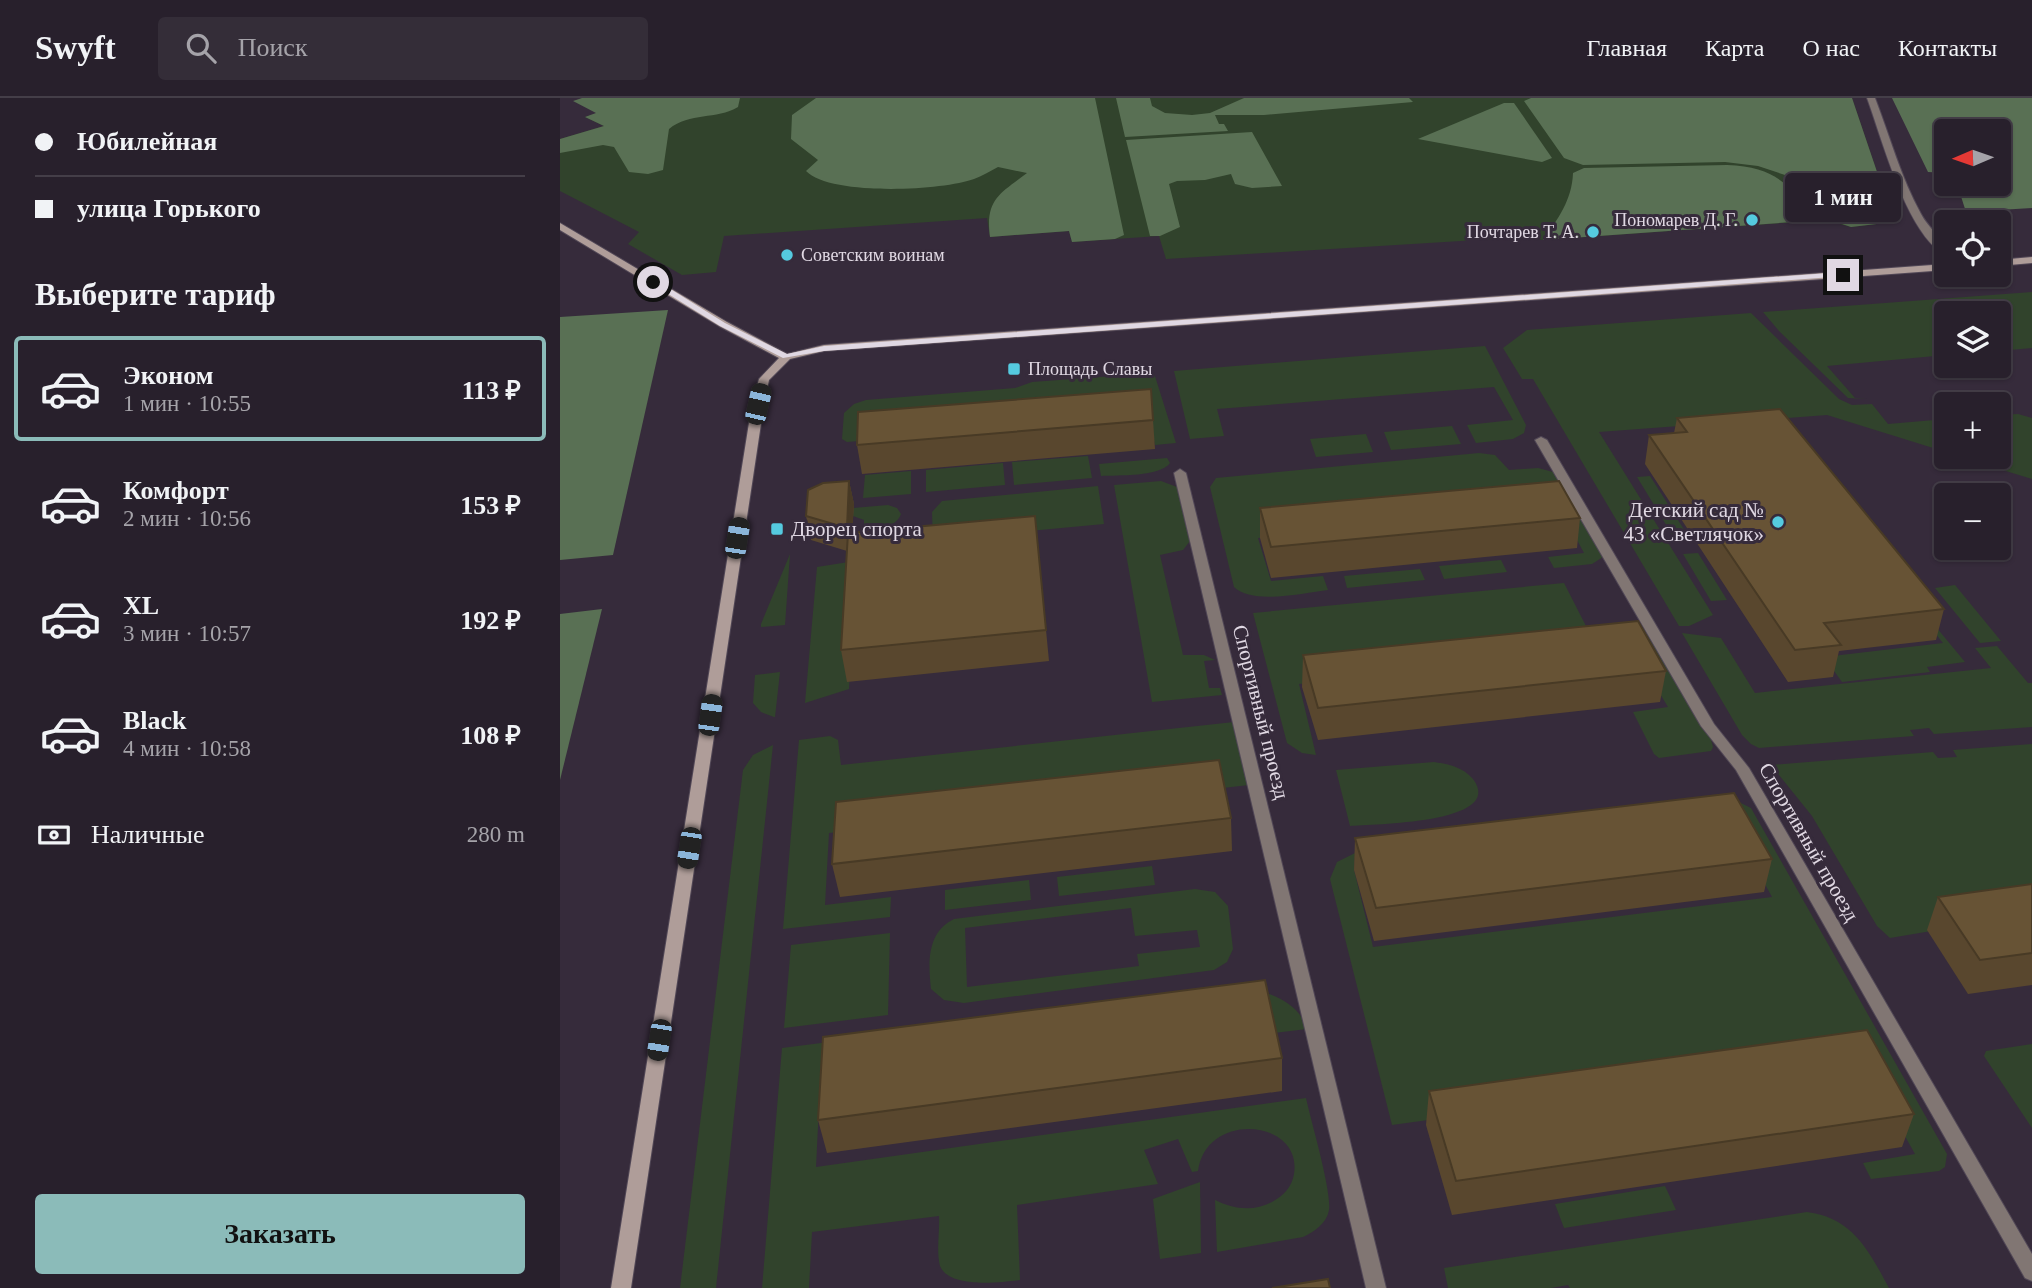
<!DOCTYPE html>
<html lang="ru">
<head>
<meta charset="utf-8">
<style>
  :root { --surface:#28202c; --page:#342d38; --text:#f1f3f6; --muted:#a5a3a9; --line:#443e48; --accent:#8bbbb9 }
  body { margin:0; font-family:"Times New Roman",serif; background:var(--page); color:var(--text); height:100vh; display:flex; flex-direction:column; font-size:26px; white-space:nowrap }
  * { box-sizing:border-box; margin:0 }
  p { font-size:23px; color:var(--muted) }
  .icon { flex:none; width:38px; height:38px; fill:none; stroke:currentColor; stroke-width:2; stroke-linecap:round; stroke-linejoin:round }
  .map { position:relative; flex:1; overflow:hidden }
  .sheet { display:flex; flex-direction:column; background:var(--surface); width:560px }
  .sheet>* { flex:none }
  .hud { display:grid; align-content:center; height:154px; padding:0 35px; background:var(--surface) }
  .needle { width:46px; rotate:268deg }
  .controls { position:absolute; left:1374px; top:21px; display:grid; gap:14px }
  .controls a { display:grid; place-items:center; width:77px; height:77px; border-radius:7px; background:var(--surface); box-shadow:0 2px 5px #0004,0 0 0 2px var(--line); font-size:35px }
  .end { position:absolute; width:32px; height:32px; margin:-16px; border:9px solid #e0d8e3; background:#111; box-shadow:0 0 0 4px #111 }
  .from { border-radius:50% }
  .bubble { position:absolute; height:49px; border-radius:7px; background:var(--surface); box-shadow:0 2px 5px #0004,0 0 0 2px var(--line); font-size:23px; font-weight:600; line-height:49px; text-align:center }
  .car { position:absolute; width:21px; height:42px; margin:-21px -10px; border-radius:9px; box-shadow:0 0 5px 2px #0007; background:linear-gradient(#222 24%,#8ab4d8 0 40%,#222 0 76%,#8ab4d8 0 86%,#222 0) }
  .hud b { display:flex; align-items:center; gap:24px; height:66px; font-size:26px }
  .hud b+b { border-top:2px solid var(--line) }
  .hud i { width:18px; height:18px; background:var(--text) }
  ul { padding:0; list-style:none }
  li { display:flex; align-items:center; gap:21px; height:105px; margin:0 14px 10px; padding:0 21px; border:4px solid transparent; border-radius:7px }
  li div { flex:1 }
  li b { display:block; font-size:26px }
  li em { font-style:normal; font-weight:600 }
  li.active { border-color:var(--accent) }
  li>.icon { width:63px; height:63px; stroke-width:1.5 }
  h2 { padding:0 35px; font-size:32px; line-height:84px }
  .pay { display:flex; align-items:center; gap:18px; height:77px; padding:0 35px; font-size:26px }
  .pay p { margin-inline-start:auto }
  .button { display:flex; gap:14px; margin-top:auto; padding:14px 35px }
  .button a { flex:1; height:80px; border-radius:7px; background:var(--accent); color:#111; font-size:28px; font-weight:600; line-height:80px; text-align:center }
  header { display:flex; align-items:center; gap:42px; box-sizing:border-box; height:98px; padding:0 35px; background:var(--surface); border-bottom:2px solid var(--line) }
  header strong { font-size:33px }
  nav { display:flex; gap:38px; margin-inline-start:auto; font-size:24px }
  .search { width:490px; height:63px; background:var(--page); display:flex; align-items:center; gap:18px; box-sizing:border-box; padding:0 24px; border-radius:7px; color:var(--muted); font-size:26px }
  main { display:flex; flex:1; min-height:0 }
  .map>svg:first-child { display:block }
  .green { fill:#31432c; fill-rule:evenodd }
  .forest { fill:#597054 }
  .lines { fill:none; stroke-linecap:round; stroke-linejoin:round }
  .street-casing { stroke:#514756; stroke-width:2 }
  .secondary-casing { stroke:#514756; stroke-width:2 }
  .street { fill:#817673; fill-rule:evenodd }
  .secondary { fill:#af9d99; fill-rule:evenodd }
  .wall { fill:#59472e }
  .shaded-wall { fill:#483a25 }
  .building { fill:#675335; stroke:#483a25; stroke-width:2 }
  .route { fill:#e0d8e3 }
  .poi-dot { fill:#55cadf; stroke:#362b3b; stroke-width:2.5 }
  .labels { text-anchor:middle; stroke-width:6; stroke-linejoin:round; paint-order:stroke }
  .far-poi-label { font-size:18px; fill:#e0d8e3; stroke:#362b3b; text-anchor:end }
  .poi-label { font-size:21px; fill:#e0d8e3; stroke:#362b3b; text-anchor:end }
  .street-label { font-size:21px; fill:#e0d8e3; stroke:#362b3b }
</style>
</head>
<body>
<header>
<strong>Swyft</strong>
<div class="search"><svg class="icon" aria-label="search" viewBox="0 0 24 24"><circle cx="10" cy="10" r="6"/><path d="M15 15l6 6"/></svg>Поиск</div>
<nav><a>Главная</a><a>Карта</a><a>О нас</a><a>Контакты</a></nav>
</header>
<main>
<section class="sheet">
<div class="hud">
<b><i class="from"></i>Юбилейная</b>
<b><i></i>улица Горького</b>
</div>
<h2>Выберите тариф</h2>
<ul>
<li class="active"><svg class="icon" aria-label="car" viewBox="0 0 24 24"><path d="M5 17H2v-5l4-1 3-4h7l3 4 3 1v5h-3M9 17h6M6 11h13"/><circle cx="7" cy="17" r="2"/><circle cx="17" cy="17" r="2"/></svg><div><b>Эконом</b><p>1 мин · 10:55</p></div><em>113 ₽</em></li>
<li><svg class="icon" aria-label="car" viewBox="0 0 24 24"><path d="M5 17H2v-5l4-1 3-4h7l3 4 3 1v5h-3M9 17h6M6 11h13"/><circle cx="7" cy="17" r="2"/><circle cx="17" cy="17" r="2"/></svg><div><b>Комфорт</b><p>2 мин · 10:56</p></div><em>153 ₽</em></li>
<li><svg class="icon" aria-label="car" viewBox="0 0 24 24"><path d="M5 17H2v-5l4-1 3-4h7l3 4 3 1v5h-3M9 17h6M6 11h13"/><circle cx="7" cy="17" r="2"/><circle cx="17" cy="17" r="2"/></svg><div><b>XL</b><p>3 мин · 10:57</p></div><em>192 ₽</em></li>
<li><svg class="icon" aria-label="car" viewBox="0 0 24 24"><path d="M5 17H2v-5l4-1 3-4h7l3 4 3 1v5h-3M9 17h6M6 11h13"/><circle cx="7" cy="17" r="2"/><circle cx="17" cy="17" r="2"/></svg><div><b>Black</b><p>4 мин · 10:58</p></div><em>108 ₽</em></li>
</ul>
<div class="pay"><svg class="icon" aria-label="cash" viewBox="0 0 24 24"><path d="M3 7h18v10H3z"/><circle cx="12" cy="12" r="2"/></svg>Наличные<p>280 m</p></div>
<div class="button"><a>Заказать</a></div>
</section>
<div class="map">
<svg width="1472" height="1190" viewBox="0 0 1472 1190">
  <rect width="100%" height="100%" fill="#362b3b"/>
  <g class="green">
    <path d="M88 0H1292L1334 124 1291 129 1265 122 983 142 966 139 606 161 599 138 512 144 509 133 430 139 427 120 164 138 156 174 122 177 68 146 79 134 0 93V41L44 28 25 19Z"/>
    <path d="M1472 194V250L1439 253 1438 215H1386V257L1267 268 1295 300 1307 301 1288 300 1219 233 1203 214Z"/>
    <path d="M1191 215 1279 301 1292 307 1312 306 1328 326 1386 321V354L1267 317 1039 334 1153 517 1129 528H1119L973 281H962L943 250 967 232Z"/>
    <path d="M925 248 966 327 964 335 953 341 916 345 907 327 953 322 934 289 657 311 664 338 630 341 614 273Z"/>
    <path d="M594 275 616 345 595 347 588 318 287 344 282 341 284 315 294 306 306 302 455 290 472 284Z"/>
    <path d="M1458 316 1472 320V381L1400 359H1438L1439 317Z"/>
    <path d="M892 328 901 346 831 352 824 334Z"/>
    <path d="M806 336 813 354 756 359 750 341Z"/>
    <path d="M919 355 935 357 949 372 978 370 997 375 1046 457 1032 466 994 470 988 459 1024 455 1001 412 698 440 711 483 763 478 768 492C744 495 692 507 674 489L650 389 656 380Z"/>
    <path d="M528 358 532 380 454 387 452 364Z"/>
    <path d="M607 360 610 365C600 379 558 377 541 378L539 366Z"/>
    <path d="M443 365 445 387 366 394V372Z"/>
    <path d="M351 373V396L303 400 305 377Z"/>
    <path d="M1090 378 1130 441V442L1116 443 1077 379Z"/>
    <path d="M601 383 617 389 630 443 623 452 600 457 623 557H644L655 562 644 563 649 590H660L662 597 592 604 554 387Z"/>
    <path d="M538 388 544 426 373 442 372 414 382 403Z"/>
    <path d="M328 407 337 410 341 416C335 431 318 430 304 431V422L293 418V410Z"/>
    <path d="M1138 455 1167 502 1151 503 1123 456Z"/>
    <path d="M230 456 225 527 201 529V526Z"/>
    <path d="M941 462 947 474 884 481 879 468Z"/>
    <path d="M295 463 289 591 245 605 257 469Z"/>
    <path d="M860 471 865 482 787 490 784 478Z"/>
    <path d="M1004 485 1026 528 1072 524 1091 534 1150 638 1153 649 1151 653 1099 660 1094 656 1073 614 1108 609 1073 551 739 586 756 657 742 655 727 645 693 515Z"/>
    <path d="M1395 487 1441 543 1420 545 1375 490Z"/>
    <path d="M1342 494H1347L1405 564 1367 569 1370 574 1282 584 1264 559 1383 545Z"/>
    <path d="M1122 535 1161 540 1195 595 1431 570 1415 550 1437 548 1468 585H1472V629L1374 636 1369 630 1350 632 1354 638 1199 650 1191 646 1182 637Z"/>
    <path d="M220 574 215 619H214L201 614 193 605 195 577Z"/>
    <path d="M674 624 689 687 269 735 265 807 331 799 330 819 223 831 239 642 270 638 278 642 281 667Z"/>
    <path d="M1472 646V816L1330 840 1317 828 1252 718 1211 667 1373 654 1378 660 1397 659 1393 652Z"/>
    <path d="M213 647 156 1190H120L183 672 193 657Z"/>
    <path d="M874 664C888 666 903 669 913 681 947 726 810 726 790 728L776 672Z"/>
    <path d="M1177 703 1191 710 1387 1056 1385 1069 1379 1073 1311 1081 1303 1065 1355 1056 1302 962 832 1027 770 781 777 764 795 755 794 772 813 849 1212 799 1174 730Z"/>
    <path d="M592 768 595 787 499 798 497 779Z"/>
    <path d="M469 782 471 802 385 812V792Z"/>
    <path d="M635 791 655 794 668 808 673 851 667 864 654 872 404 905 384 902 371 891C368 864 367 834 394 821ZM571 810 575 838 637 832 640 849 577 856 579 868 407 889 405 830Z"/>
    <path d="M330 835 328 917 224 930 231 847Z"/>
    <path d="M704 894C724 901 740 910 747 931L714 935Z"/>
    <path d="M324 937 261 968 256 1069 746 1000C751 1023 772 1094 769 1112 767 1125 754 1134 743 1139L657 1154 655 1102C673 1111 693 1114 712 1104 723 1098 732 1089 734 1076 743 1021 646 1012 638 1073L632 1074 618 1041 584 1052 598 1086 457 1107 460 1182C437 1185 389 1190 380 1168 376 1152 380 1133 379 1118L252 1134 249 1190H202L222 950Z"/>
    <path d="M1472 946V1030L1424 958 1426 953Z"/>
    <path d="M640 1084 641 1155 600 1161 593 1101Z"/>
    <path d="M1105 1088 1116 1112 1004 1130 995 1106Z"/>
    <path d="M1247 1114C1293 1120 1309 1153 1329 1190H1010L1008 1187 991 1190H888L884 1170Z"/>
  </g>
  <g class="forest">
    <path d="M22 0H180L178 9C156 22 130 14 109 31L103 72 88 76 69 74 54 49 43 47 0 55V41L44 28 25 19 36 15 13 3Z"/>
    <path d="M256 0H535L564 137 555 141 512 144 509 133 430 139C425 101 440 96 467 75L438 69C430 73 422 78 414 81 381 93 270 98 246 73L258 62 231 41 232 17Z"/>
    <path d="M556 0H590L592 8 605 15 632 17 650 15 684 0H849L853 4 704 17H655L659 26H664L668 33 565 39Z"/>
    <path d="M971 0H1292L1334 124 1291 129 1270 122 1225 77 1198 68 1165 64 1023 67 1004 60 964 3Z"/>
    <path d="M1332 0H1472V110L1406 114 1397 86H1438V33H1386V75L1368 74Z"/>
    <path d="M944 5H954L992 60 982 64 858 41Z"/>
    <path d="M692 34 722 88 692 90 675 86 671 76 645 82 617 83 609 86 620 129 600 138H590L566 42Z"/>
    <path d="M1167 67C1218 69 1228 88 1261 122L983 142C998 121 1012 102 1013 75L1024 70Z"/>
    <path d="M108 212 53 457 0 462V219Z"/>
    <path d="M42 511 0 682V516Z"/>
  </g>
  <g class="lines">
    <g class="street-casing">
      <g id="street">
        <path d="M1307 0H1315C1330 39 1341 80 1361 116 1368 130 1386 142 1386 157 1347 138 1322 40 1307 0Z"/>
        <path d="M981 339 987 342 1154 626 1189 670 1472 1156V1183L1465 1180 1176 672 1141 628 975 342Z"/>
        <path d="M620 371 626 375 826 1190H806L614 375Z"/>
      </g>
    </g>
    <g class="secondary-casing">
      <g id="secondary">
        <path d="M0 125 167 224 227 256 264 247 1386 166V172L264 253 230 261 209 282 204 306 71 1190H51L192 306 199 281 219 260 159 228 0 132Z"/>
        <path d="M1472 159V165L1438 168V162Z"/>
      </g>
    </g>
    <use href="#street" class="street"/>
    <use href="#secondary" class="secondary"/>
  </g>
  <g class="wall">
    <path d="M1117 320 1384 511 1376 542 1279 553 1273 579 1228 584 1085 366 1089 337 1114 335Z"/>
    <path d="M593 322 595 351 302 376 297 347Z"/>
    <path d="M289 383 294 406 292 435 475 418 489 563 287 584 281 552 287 453 251 442 246 418Z"/>
    <path d="M700 410 1020 420 1017 450 711 480 700 440Z"/>
    <path d="M743 557 1106 573 1100 604 758 642 742 589Z"/>
    <path d="M671 720 672 753 280 799 272 766Z"/>
    <path d="M795 740 1212 761 1204 794 814 843 794 772Z"/>
    <path d="M1472 786V887L1408 896 1367 832 1378 799Z"/>
    <path d="M722 960V993L267 1055 258 1022Z"/>
    <path d="M869 993 1354 1016 1342 1049 892 1117 866 1027Z"/>
  </g>
  <path class="shaded-wall" d="M289 383 294 406 291 454 287 430Z"/>
  <g class="building">
    <path d="M591 291 593 322 297 347 298 314Z"/>
    <path d="M1220 311 1384 511 1264 525 1281 547 1235 552 1089 337 1127 334 1117 320Z"/>
    <path d="M289 383 287 430 246 418 248 392 263 385Z"/>
    <path d="M999 383 1020 420 711 449 700 410Z"/>
    <path d="M475 418 486 532 281 552 288 435Z"/>
    <path d="M1078 523 1106 573 758 610 743 557Z"/>
    <path d="M659 662 671 720 272 766 276 704Z"/>
    <path d="M1174 695 1212 761 816 810 795 740Z"/>
    <path d="M1472 786V855L1420 862 1378 799Z"/>
    <path d="M705 882 722 960 258 1022 263 939Z"/>
    <path d="M1307 932 1354 1016 896 1083 869 993Z"/>
    <path d="M768 1181 770 1190H712Z"/>
  </g>
  <path class="route" d="M1283 174 1286 178 264 253 223 260 160 228 89 184 96 182 165 225 227 256 264 248Z"/>
  <g class="poi-dot">
    <circle cx="1192" cy="122" r="7"/>
    <circle cx="1033" cy="134" r="7"/>
    <circle cx="227" cy="157" r="7"/>
    <rect x="447" y="264" width="14" height="14" rx="3.5"/>
    <circle cx="1218" cy="424" r="7"/>
    <rect x="210" y="424" width="14" height="14" rx="3.5"/>
  </g>
  <g class="labels">
    <g class="far-poi-label">
      <text x="1178" y="128">Пономарев Д. Г.</text>
      <text x="1019" y="140">Почтарев Т. А.</text>
      <text x="241" y="163" text-anchor="start">Советским воинам</text>
      <text x="468" y="277" text-anchor="start">Площадь Славы</text>
    </g>
    <g class="poi-label">
      <text x="1204" y="419">Детский сад №<tspan x="1204" dy="24">43 «Светлячок»</tspan></text>
      <text x="231" y="438" text-anchor="start">Дворец спорта</text>
    </g>
    <g class="street-label">
      <text transform="translate(701 614) rotate(76)" y="7">Спортивный проезд</text>
      <text transform="translate(1249 744) rotate(60)" y="7">Спортивный проезд</text>
    </g>
  </g>
</svg>
<div class="controls">
<a><svg class="needle" viewBox="-14 -14 28 28"><path d="M0-13l5 13h-10z" fill="#e53935"/><path d="M0 13l5-13h-10z" fill="#a5a3a9"/></svg></a>
<a><svg class="icon" aria-label="locate" viewBox="0 0 24 24"><circle cx="12" cy="12" r="6"/><path d="M12 2v4M12 18v4M2 12h4M18 12h4"/></svg></a>
<a><svg class="icon" aria-label="layers" viewBox="0 0 24 24"><path d="M12 4l9 5-9 5-9-5zM3 14l9 5 9-5"/></svg></a>
<a>+</a>
<a>−</a>
</div>
<i class="end from" style="left:93px;top:184px"></i>
<i class="end" style="left:1283px;top:177px"></i>
<div class="bubble" style="left:1225px;top:75px;width:116px">1 мин</div>
<i class="car" style="left:198px;top:306px;rotate:13deg"></i>
<i class="car" style="left:177px;top:440px;rotate:9deg"></i>
<i class="car" style="left:150px;top:617px;rotate:8deg"></i>
<i class="car" style="left:129px;top:750px;rotate:189deg"></i>
<i class="car" style="left:99px;top:942px;rotate:189deg"></i>
</div>
</main>
</body>
</html>
